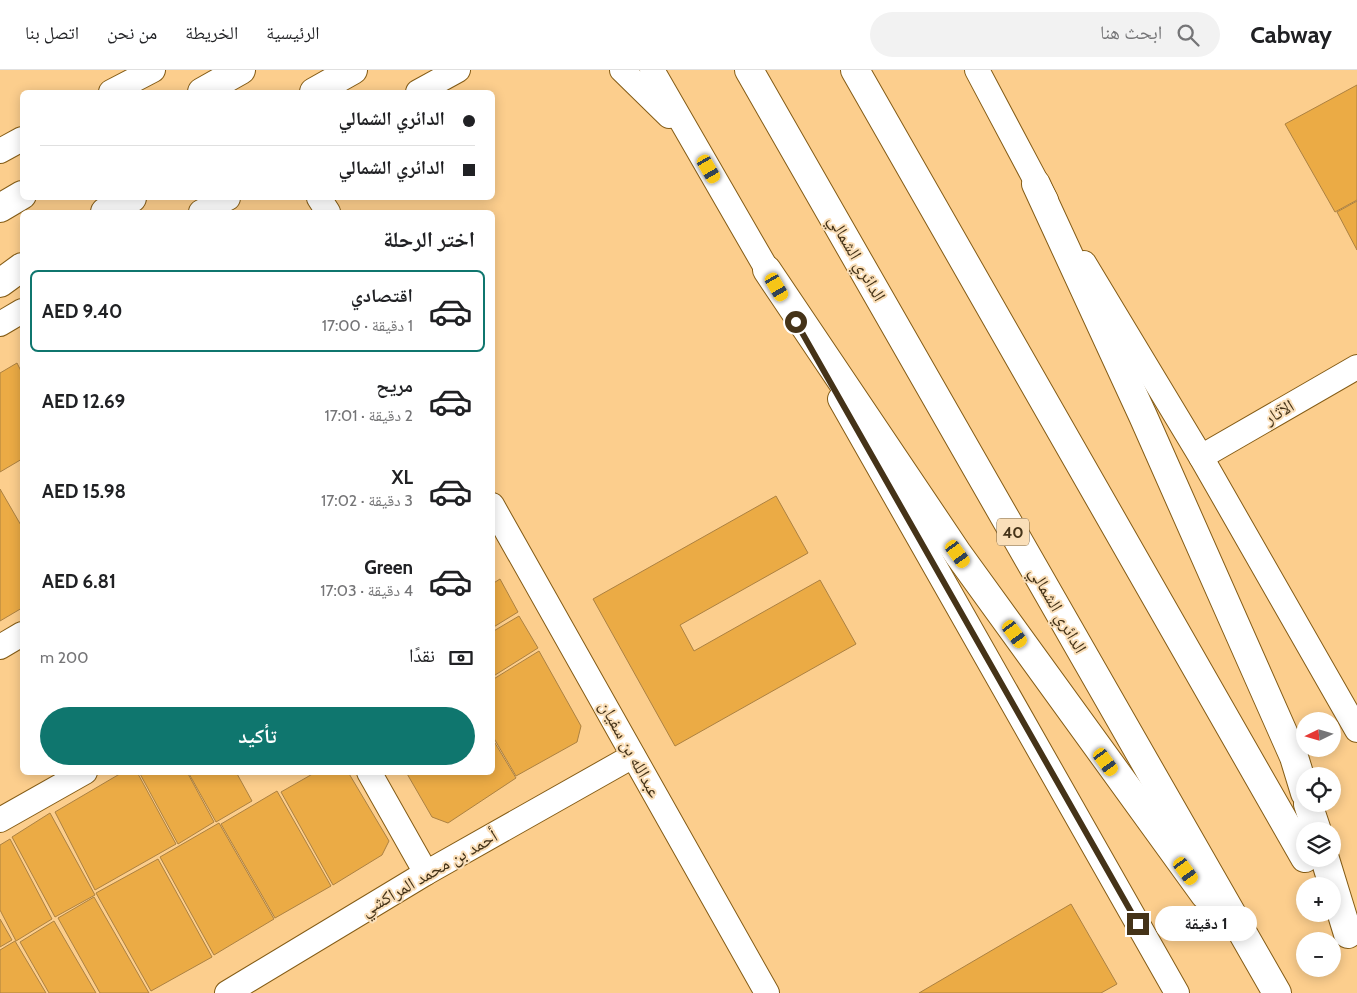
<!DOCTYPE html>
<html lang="ar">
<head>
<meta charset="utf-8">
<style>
  :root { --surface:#fff; --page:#f2f2f2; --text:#202124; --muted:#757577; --line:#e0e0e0; --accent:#0f766e }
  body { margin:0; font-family:Cabin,"Noto Naskh Arabic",sans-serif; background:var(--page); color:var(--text); direction:rtl; height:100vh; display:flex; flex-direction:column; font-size:19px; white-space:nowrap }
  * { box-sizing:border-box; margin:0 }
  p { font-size:16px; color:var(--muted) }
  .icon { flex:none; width:28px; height:28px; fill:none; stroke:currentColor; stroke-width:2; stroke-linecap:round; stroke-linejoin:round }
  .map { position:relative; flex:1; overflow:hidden; direction:ltr }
  .details { position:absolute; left:20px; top:140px; width:475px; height:565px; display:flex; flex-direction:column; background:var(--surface); border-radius:8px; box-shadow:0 2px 12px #0003; direction:rtl }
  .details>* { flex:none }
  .hud { position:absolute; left:20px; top:20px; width:475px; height:110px; border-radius:8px; box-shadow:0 2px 12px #0003; direction:rtl; display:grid; align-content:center; height:110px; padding:0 20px; background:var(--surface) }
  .needle { width:32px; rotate:265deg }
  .buttons { position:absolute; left:1296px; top:642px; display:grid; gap:10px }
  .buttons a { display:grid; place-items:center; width:45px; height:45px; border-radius:50%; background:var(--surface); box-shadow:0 2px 12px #0003; font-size:25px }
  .end { position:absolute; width:22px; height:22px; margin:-11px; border:6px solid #453318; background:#fff; box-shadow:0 0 0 2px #fff }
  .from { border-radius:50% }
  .bubble { position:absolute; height:35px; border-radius:18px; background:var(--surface); box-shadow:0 2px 12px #0003; font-size:16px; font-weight:700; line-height:35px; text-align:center; direction:rtl }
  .car { position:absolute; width:15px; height:30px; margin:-15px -8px; border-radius:6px; box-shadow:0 0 4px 1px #0007; background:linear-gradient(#f5c518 24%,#345 0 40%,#f5c518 0 76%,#345 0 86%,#f5c518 0) }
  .hud b { display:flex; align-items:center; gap:18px; height:48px; font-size:19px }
  .hud b+b { border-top:1px solid var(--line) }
  .hud i { width:12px; height:12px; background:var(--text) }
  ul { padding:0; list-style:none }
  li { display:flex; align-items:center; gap:15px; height:82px; margin:0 10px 8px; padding:0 10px; border:2px solid transparent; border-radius:8px }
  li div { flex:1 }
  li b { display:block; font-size:19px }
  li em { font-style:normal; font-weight:700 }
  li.on { border-color:var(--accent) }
  li>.icon { width:45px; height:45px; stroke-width:1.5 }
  h2 { padding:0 20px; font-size:22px; line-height:60px }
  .pay { display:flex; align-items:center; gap:12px; height:55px; padding:0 20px; font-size:19px }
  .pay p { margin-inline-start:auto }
  .primary-button { display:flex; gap:10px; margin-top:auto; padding:10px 20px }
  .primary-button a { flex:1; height:58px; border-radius:30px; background:var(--accent); color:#fff; font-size:20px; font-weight:700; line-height:58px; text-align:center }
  header { display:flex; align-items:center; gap:30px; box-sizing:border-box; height:70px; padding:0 25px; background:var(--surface); border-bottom:1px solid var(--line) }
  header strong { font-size:24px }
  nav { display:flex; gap:28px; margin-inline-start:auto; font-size:18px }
  .search { width:350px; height:45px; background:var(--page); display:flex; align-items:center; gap:12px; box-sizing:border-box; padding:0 18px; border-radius:28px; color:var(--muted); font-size:19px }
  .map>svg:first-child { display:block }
  .building { fill:#ebab45; stroke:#ac8141 }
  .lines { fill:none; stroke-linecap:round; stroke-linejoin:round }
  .minor-casing { stroke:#845c16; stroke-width:26 }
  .major-casing { stroke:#845c16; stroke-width:30 }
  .highway-casing { stroke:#845c16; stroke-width:30 }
  .minor { stroke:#fff; stroke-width:24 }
  .major { stroke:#fff; stroke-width:28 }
  .highway { stroke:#fff; stroke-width:28 }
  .route { stroke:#453318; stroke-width:6 }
  .labels { text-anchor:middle; stroke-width:4; stroke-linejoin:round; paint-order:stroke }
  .shield { fill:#fadfb9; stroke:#7b6748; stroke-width:1 }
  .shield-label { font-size:16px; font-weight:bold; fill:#453318 }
  .street-label { font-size:18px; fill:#453318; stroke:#fadfb9 }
</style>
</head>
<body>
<header>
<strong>Cabway</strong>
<div class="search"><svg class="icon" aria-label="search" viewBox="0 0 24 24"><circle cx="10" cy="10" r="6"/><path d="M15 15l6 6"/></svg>ابحث هنا</div>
<nav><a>الرئيسية</a><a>الخريطة</a><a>من نحن</a><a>اتصل بنا</a></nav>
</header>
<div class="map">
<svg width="1357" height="923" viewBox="0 0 1357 923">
  <rect width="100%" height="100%" fill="#fcce8d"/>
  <g class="building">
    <path d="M1357 15V130L1335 142 1285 54Z"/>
    <path d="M1357 131V180L1337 142Z"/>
    <path d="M17 293 22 303V389L0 402V303Z"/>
    <path d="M0 419 22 457V538L0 551Z"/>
    <path d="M776 426 808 483 680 555 694 581 820 510 856 574 675 676 593 529Z"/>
    <path d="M500 509 518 542 492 558V514Z"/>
    <path d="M519 546 538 578 492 607V562Z"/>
    <path d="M539 581 581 656 577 672 516 706 492 665V610Z"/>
    <path d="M492 668 516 708 448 753 432 747 406 702H492Z"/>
    <path d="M123 702H137L176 774 95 820 55 742Z"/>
    <path d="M139 702H187L214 752 178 774Z"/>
    <path d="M188 702H236L252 731 216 752Z"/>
    <path d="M316 702H348L389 771 382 785 333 815 281 722Z"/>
    <path d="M277 721 331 816 275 848 221 754Z"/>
    <path d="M50 743 95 825 55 847 12 767Z"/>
    <path d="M219 753 274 849 214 885 160 787Z"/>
    <path d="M10 769 52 849 16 871 0 840V775Z"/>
    <path d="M158 789 212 887 151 921 96 823Z"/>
    <path d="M94 827 149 923H100L58 848Z"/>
    <path d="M1071 834 1117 914 1101 923H919Z"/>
    <path d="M0 849 12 870 0 877Z"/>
    <path d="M54 851 96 923H49L20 872Z"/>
    <path d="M15 871 46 923H0V880Z"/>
  </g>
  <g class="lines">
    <g class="minor-casing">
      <g id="minor">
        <path d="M622 0 669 46"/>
        <path d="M652 0 776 215"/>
        <path d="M977 0 1046 130"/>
        <path d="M111 22 153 0"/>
        <path d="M418 22 458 0"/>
        <path d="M0 81 22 69"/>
        <path d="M319 128 328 142"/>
        <path d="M201 142 228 128"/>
        <path d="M1084 193 1201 387 1357 660"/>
        <path d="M0 254 22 241"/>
        <path d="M840 329 1177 923"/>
        <path d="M1201 387 1357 297"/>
        <path d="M492 435 767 923"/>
        <path d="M0 577 22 564"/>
        <path d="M369 702 426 803"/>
        <path d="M0 750 85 702"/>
        <path d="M227 923 426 803 633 686"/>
      </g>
    </g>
    <g class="major-casing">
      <g id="major">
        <path d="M202 22 241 0"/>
        <path d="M314 22 353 0"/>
        <path d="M0 138 22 125"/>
        <path d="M105 142 132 128"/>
        <path d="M0 213 22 197"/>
      </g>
    </g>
    <g class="highway-casing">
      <g id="highway">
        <path d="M749 0 1277 923"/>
        <path d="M855 0 1305 788"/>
        <path d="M1036 114 1143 346 1294 687 1305 723"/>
        <path d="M767 200 958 484 1205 825"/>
        <path d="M1308 734 1317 761"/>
        <path d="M1325 789 1348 864"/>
      </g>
    </g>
    <use href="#minor" class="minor"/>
    <use href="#major" class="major"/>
    <use href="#highway" class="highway"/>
  </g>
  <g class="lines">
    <path class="route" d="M796 252 1138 854"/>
  </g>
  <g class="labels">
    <rect class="shield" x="997" y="448.5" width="32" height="27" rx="4"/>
    <g class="shield-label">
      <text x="1013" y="468">40</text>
    </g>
    <g class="street-label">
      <text transform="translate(857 188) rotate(60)" y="6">الدائري الشمالي</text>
      <text transform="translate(1279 342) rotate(-30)" y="6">الآثار</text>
      <text transform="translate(1058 540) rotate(60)" y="6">الدائري الشمالي</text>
      <text transform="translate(630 679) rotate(61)" y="6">عبدالله بن سفيان</text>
      <text transform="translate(429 803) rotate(-30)" y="6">أحمد بن محمد المراكشي</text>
    </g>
  </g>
</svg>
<div class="buttons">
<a><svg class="needle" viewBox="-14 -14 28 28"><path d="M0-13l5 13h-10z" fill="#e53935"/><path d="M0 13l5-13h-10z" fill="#757577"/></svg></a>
<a><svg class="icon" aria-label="locate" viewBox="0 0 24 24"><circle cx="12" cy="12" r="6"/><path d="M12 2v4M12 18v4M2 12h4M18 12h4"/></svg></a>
<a><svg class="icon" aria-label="layers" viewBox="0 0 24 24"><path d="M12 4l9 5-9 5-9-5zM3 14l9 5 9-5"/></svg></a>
<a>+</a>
<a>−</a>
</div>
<i class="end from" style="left:796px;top:252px"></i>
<i class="end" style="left:1138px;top:854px"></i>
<div class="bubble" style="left:1155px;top:836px;width:102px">1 دقيقة</div>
<i class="car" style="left:709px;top:99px;rotate:150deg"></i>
<i class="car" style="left:777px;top:217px;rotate:150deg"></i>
<i class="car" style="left:958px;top:484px;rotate:144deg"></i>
<i class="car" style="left:1015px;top:564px;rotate:144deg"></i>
<i class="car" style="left:1106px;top:692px;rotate:144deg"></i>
<i class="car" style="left:1186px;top:801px;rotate:144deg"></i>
<div class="hud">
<b><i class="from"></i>الدائري الشمالي</b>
<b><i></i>الدائري الشمالي</b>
</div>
<section class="details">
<h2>اختر الرحلة</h2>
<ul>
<li class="on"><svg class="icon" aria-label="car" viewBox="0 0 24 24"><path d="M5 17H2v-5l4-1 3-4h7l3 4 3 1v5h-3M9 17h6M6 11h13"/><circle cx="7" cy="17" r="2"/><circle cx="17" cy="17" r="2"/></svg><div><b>اقتصادي</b><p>1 دقيقة · 17:00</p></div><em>AED 9.40</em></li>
<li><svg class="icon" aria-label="car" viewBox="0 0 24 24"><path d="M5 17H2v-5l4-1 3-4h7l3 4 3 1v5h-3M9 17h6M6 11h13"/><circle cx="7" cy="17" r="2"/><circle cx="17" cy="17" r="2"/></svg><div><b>مريح</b><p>2 دقيقة · 17:01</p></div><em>AED 12.69</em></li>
<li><svg class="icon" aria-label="car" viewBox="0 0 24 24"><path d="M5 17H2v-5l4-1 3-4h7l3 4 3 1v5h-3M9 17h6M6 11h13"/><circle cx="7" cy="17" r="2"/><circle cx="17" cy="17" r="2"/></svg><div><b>XL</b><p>3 دقيقة · 17:02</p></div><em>AED 15.98</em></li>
<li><svg class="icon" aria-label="car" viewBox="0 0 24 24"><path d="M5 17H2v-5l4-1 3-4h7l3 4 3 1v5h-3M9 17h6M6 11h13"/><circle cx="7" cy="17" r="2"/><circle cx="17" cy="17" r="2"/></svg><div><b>Green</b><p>4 دقيقة · 17:03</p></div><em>AED 6.81</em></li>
</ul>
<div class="pay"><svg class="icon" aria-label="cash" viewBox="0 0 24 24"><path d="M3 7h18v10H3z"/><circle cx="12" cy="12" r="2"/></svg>نقدًا<p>200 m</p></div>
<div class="primary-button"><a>تأكيد</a></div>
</section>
</div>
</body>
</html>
